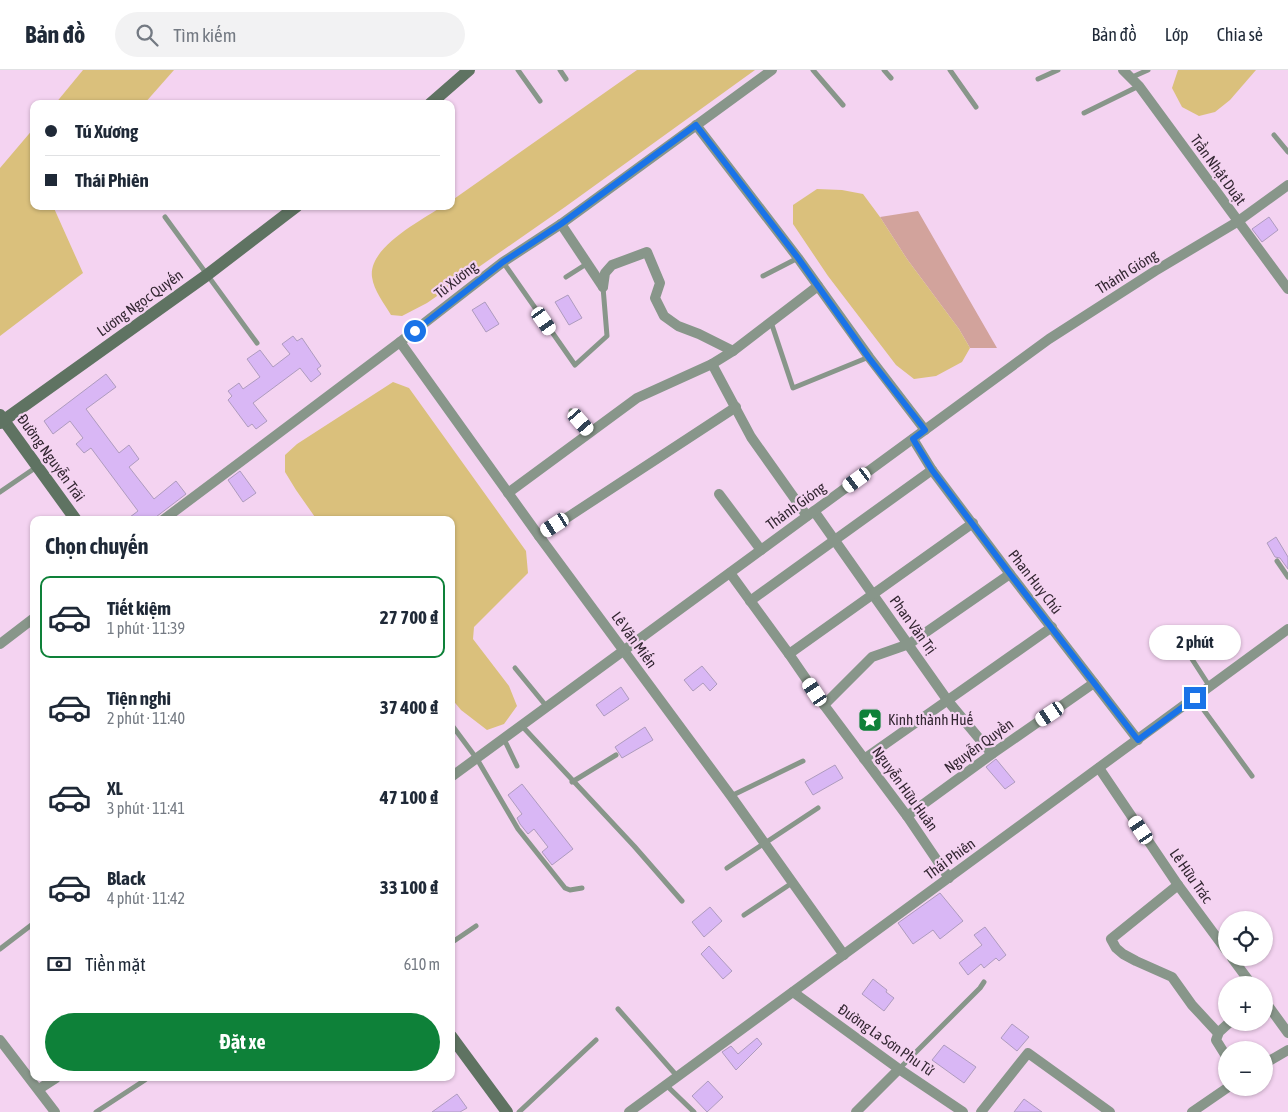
<!DOCTYPE html>
<html lang="vi">
<head>
<meta charset="utf-8">
<style>
  :root { --surface:#fff; --page:#f2f2f3; --text:#1f2937; --muted:#747a83; --line:#e0e1e3; --accent:#0e8139 }
  body { margin:0; font-family:"Asap Condensed",sans-serif; background:var(--page); color:var(--text); height:100vh; display:flex; flex-direction:column; font-size:19px; white-space:nowrap }
  * { box-sizing:border-box; margin:0 }
  p { font-size:16px; color:var(--muted) }
  .icon { flex:none; width:28px; height:28px; fill:none; stroke:currentColor; stroke-width:2; stroke-linecap:round; stroke-linejoin:round }
  .map { position:relative; flex:1; overflow:hidden }
  .side { position:absolute; left:30px; top:446px; width:425px; height:565px; display:flex; flex-direction:column; background:var(--surface); border-radius:10px; box-shadow:0 1px 4px #0004 }
  .side>* { flex:none }
  .hud { position:absolute; left:30px; top:30px; width:425px; height:110px; border-radius:10px; box-shadow:0 1px 4px #0004; display:grid; align-content:center; height:110px; padding:0 15px; background:var(--surface) }
  .controls { position:absolute; left:1218px; top:841px; display:grid; gap:10px }
  .controls a { display:grid; place-items:center; width:55px; height:55px; border-radius:50%; background:var(--surface); box-shadow:0 1px 4px #0004; font-size:25px }
  .end { position:absolute; width:22px; height:22px; margin:-11px; border:6px solid #1a73e8; background:#fff; box-shadow:0 0 0 2px #fff }
  .from { border-radius:50% }
  .bubble { position:absolute; height:35px; border-radius:18px; background:var(--surface); box-shadow:0 1px 4px #0004; font-size:16px; font-weight:700; line-height:35px; text-align:center }
  .car { position:absolute; width:15px; height:30px; margin:-15px -8px; border-radius:6px; box-shadow:0 0 4px 1px #0007; background:linear-gradient(#fff 24%,#345 0 40%,#fff 0 76%,#345 0 86%,#fff 0) }
  .hud b { display:flex; align-items:center; gap:18px; height:48px; font-size:19px }
  .hud b+b { border-top:1px solid var(--line) }
  .hud i { width:12px; height:12px; background:var(--text) }
  ul { padding:0; list-style:none }
  li { display:flex; align-items:center; gap:15px; height:82px; margin:0 10px 8px; padding:0 5px; border:2px solid transparent; border-radius:10px }
  li div { flex:1 }
  li b { display:block; font-size:19px }
  li em { font-style:normal; font-weight:700 }
  li.selected { border-color:var(--accent) }
  li>.icon { width:45px; height:45px; stroke-width:1.5 }
  h2 { padding:0 15px; font-size:22px; line-height:60px }
  .pay { display:flex; align-items:center; gap:12px; height:55px; padding:0 15px; font-size:19px }
  .pay p { margin-inline-start:auto }
  .action { display:flex; gap:10px; margin-top:auto; padding:10px 15px }
  .action a { flex:1; height:58px; border-radius:30px; background:var(--accent); color:#fff; font-size:20px; font-weight:700; line-height:58px; text-align:center }
  header { display:flex; align-items:center; gap:30px; box-sizing:border-box; height:70px; padding:0 25px; background:var(--surface); border-bottom:1px solid var(--line) }
  header strong { font-size:24px }
  nav { display:flex; gap:28px; margin-inline-start:auto; font-size:18px }
  .search { width:350px; height:45px; background:var(--page); display:flex; align-items:center; gap:12px; box-sizing:border-box; padding:0 18px; border-radius:28px; color:var(--muted); font-size:19px }
  .map>svg:first-child { display:block }
  .green { fill:#d2a39c }
  .water { fill:#dac07c }
  .building { fill:#d9b7f5; stroke:#ae9bbe }
  .lines { fill:none; stroke-linecap:round; stroke-linejoin:round }
  .lane { stroke:#88968a; stroke-width:5 }
  .street { stroke:#88968a; stroke-width:10 }
  .secondary { stroke:#5f7362; stroke-width:12 }
  .route { stroke:#1a73e8; stroke-width:6 }
  .labels { text-anchor:middle; stroke-width:4.5; stroke-linejoin:round; paint-order:stroke }
  .street-label { font-size:15px; fill:#332732; stroke:#f4d3f1 }
  .poi-label { font-size:15px; fill:#332732; stroke:#f4d3f1; text-anchor:start }
</style>
</head>
<body>
<header>
<strong>Bản đồ</strong>
<div class="search"><svg class="icon" aria-label="search" viewBox="0 0 24 24"><circle cx="10" cy="10" r="6"/><path d="M15 15l6 6"/></svg>Tìm kiếm</div>
<nav><a>Bản đồ</a><a>Lớp</a><a>Chia sẻ</a></nav>
</header>
<div class="map">
<svg width="1288" height="1042" viewBox="0 0 1288 1042">
  <rect width="100%" height="100%" fill="#f4d3f1"/>
  <path class="green" d="M918 141 997 278H970L959 259 907 189 880 147Z"/>
  <g class="water">
    <path d="M83 0H174L144 34H55Z"/>
    <path d="M637 0H755L565 137 427 233 402 246 391 245C384 233 374 221 372 207 368 177 422 150 443 136H451V131Z"/>
    <path d="M1178 0H1256L1230 30 1215 42 1199 46 1182 37 1172 18Z"/>
    <path d="M34 58V136H53L83 203 0 266V98Z"/>
    <path d="M817 119 842 120 863 124 880 147 907 189 959 259 970 278 962 292 936 306 914 309 896 295 828 206 793 154V135Z"/>
    <path d="M393 312 409 318 526 481 528 503 474 557 473 569 509 616 517 636 504 654 487 660 461 640 451 628V450H317L296 420 285 402V385L297 374Z"/>
  </g>
  <g class="building">
    <path d="M1269 147 1278 160 1262 172 1252 159Z"/>
    <path d="M568 225 582 248 569 255 555 232Z"/>
    <path d="M485 232 499 254 486 262 472 240Z"/>
    <path d="M293 266 297 271 302 268 321 296 317 299 321 304 311 312 300 298 253 333 267 351 256 359 252 354 248 357 228 330 232 326 228 321 239 313 243 319 260 307 247 289 260 280 273 297 290 284 282 274Z"/>
    <path d="M106 304 116 317 86 339 119 383 129 375 139 389 129 397 154 429 176 411 186 424 152 450H126L138 441 91 378 84 383 76 374 83 368 70 351 53 364 44 351Z"/>
    <path d="M240 401 256 423 243 432 228 410Z"/>
    <path d="M1276 467 1288 487V499L1280 488 1275 487 1267 473Z"/>
    <path d="M702 596 717 614 710 621 703 613 693 621 684 610Z"/>
    <path d="M621 617 629 629 604 646 596 635Z"/>
    <path d="M645 657 653 670 622 688 615 677Z"/>
    <path d="M996 689 1015 712 1005 719 986 697Z"/>
    <path d="M835 695 843 708 813 725 805 712Z"/>
    <path d="M522 714 573 779 552 795 542 782 548 777 534 759 528 764 520 754 517 748 522 744 508 725Z"/>
    <path d="M940 823 963 851 940 869 933 860 913 874 898 853Z"/>
    <path d="M710 837 722 851 704 867 692 852Z"/>
    <path d="M985 857 1006 885 999 891 996 888 984 898 981 894 968 905 959 893 982 875 974 865Z"/>
    <path d="M709 876 732 901 723 909 701 884Z"/>
    <path d="M873 909 887 920 886 922 894 928 884 941 862 924Z"/>
    <path d="M1012 954 1029 967 1017 981 1001 968Z"/>
    <path d="M757 968 762 974 736 1000 722 982 731 976 738 984Z"/>
    <path d="M944 975 976 997 964 1013 932 990Z"/>
    <path d="M708 1011 723 1027 707 1042 692 1026Z"/>
    <path d="M457 1024 467 1038 460 1042H432Z"/>
    <path d="M1024 1029 1042 1042H1014Z"/>
  </g>
  <g class="lines">
    <g class="lane">
      <path d="M518 0 540 31"/>
      <path d="M560 0 566 9"/>
      <path d="M813 0 843 35"/>
      <path d="M884 0 891 8"/>
      <path d="M950 0 976 37"/>
      <path d="M1130 8 1148 0"/>
      <path d="M1038 9 1058 0"/>
      <path d="M1084 43 1139 16"/>
      <path d="M1274 65 1288 82"/>
      <path d="M165 147 257 273"/>
      <path d="M503 192 575 295 607 266 603 217"/>
      <path d="M763 206 798 188"/>
      <path d="M566 207 588 193"/>
      <path d="M771 252 793 318 869 287"/>
      <path d="M571 341 590 363"/>
      <path d="M0 422 38 396"/>
      <path d="M1277 491 1288 507"/>
      <path d="M1179 569 1210 617"/>
      <path d="M515 598 547 637"/>
      <path d="M1195 628 1252 706"/>
      <path d="M451 654 477 689 518 759 565 818 570 820 582 818"/>
      <path d="M522 656 634 776 682 831"/>
      <path d="M504 669 517 696"/>
      <path d="M572 712 616 685"/>
      <path d="M731 726 803 691"/>
      <path d="M727 798 818 738"/>
      <path d="M744 845 792 813"/>
      <path d="M451 873 476 856"/>
      <path d="M0 879 34 853"/>
      <path d="M618 939 677 1006"/>
      <path d="M899 999 980 918 984 912"/>
      <path d="M666 1015 694 1042"/>
      <path d="M96 1042 145 1010"/>
      <path d="M519 1042 596 970"/>
    </g>
    <g class="street">
      <path d="M1123 0 1139 16 1288 219"/>
      <path d="M696 55 798 188 869 287 925 360"/>
      <path d="M561 154 603 217"/>
      <path d="M603 217 605 203 612 195 647 182 660 213 655 228 664 246 678 256 699 264 733 281"/>
      <path d="M400 272 539 466 731 726 844 885"/>
      <path d="M712 294 751 367 807 446"/>
      <path d="M913 369 932 400 1010 504 1138 670"/>
      <path d="M508 423 637 328 712 294 733 281 818 216"/>
      <path d="M719 424 761 480"/>
      <path d="M814 441 948 631 992 684"/>
      <path d="M163 450 400 272 503 192 561 154 772 0"/>
      <path d="M539 466 736 337"/>
      <path d="M730 503 789 584 824 635 907 746 949 808"/>
      <path d="M750 531 932 400"/>
      <path d="M0 574 34 548"/>
      <path d="M789 584 973 453"/>
      <path d="M824 635 872 587 909 574 1010 504"/>
      <path d="M864 689 1052 557"/>
      <path d="M1099 698 1178 815 1226 880"/>
      <path d="M451 707 1049 269 1155 201 1237 152 1288 115"/>
      <path d="M907 746 992 684 1094 613"/>
      <path d="M1178 815 1111 869 1116 878 1123 884 1136 891 1172 907 1192 935 1218 963"/>
      <path d="M1232 888 1252 915"/>
      <path d="M793 922 899 999 963 1042"/>
      <path d="M1264 930 1288 963"/>
      <path d="M0 970 55 1042"/>
      <path d="M1226 986 1216 970 1219 962 1230 952"/>
      <path d="M1264 994 1288 980"/>
      <path d="M39 1019 56 1008"/>
      <path d="M629 1042 1288 559"/>
      <path d="M856 1042 899 999"/>
      <path d="M981 1042 1028 983 1110 1042"/>
      <path d="M1192 1042 1227 1018"/>
    </g>
    <g class="secondary">
      <path d="M430 34 469 0"/>
      <path d="M0 345 76 450"/>
      <path d="M0 353 207 205 297 136"/>
      <path d="M451 966 507 1042"/>
    </g>
  </g>
  <g class="lines">
    <path class="route" d="M415 261 503 192 561 154 696 55 798 188 869 288 925 360 913 369 932 400 1010 504 1138 670 1195 628"/>
  </g>
  <defs>
    <g id="sight-square" transform="scale(1.25)"><rect x="-9" y="-9" width="18" height="18" rx="4" fill="#0e8139" stroke="#f4d3f1"/><path d="M0-6L1.8-2.2L6-1.7L2.9 1.2L3.7 5.4L0 3.3L-3.7 5.4L-2.9 1.2L-6-1.7L-1.8-2.2Z" fill="#fff"/></g>
  </defs>
  <g fill-rule="evenodd">
    <use href="#sight-square" x="870" y="650"/>
  </g>
  <g class="labels">
    <g class="street-label">
      <text transform="translate(1218 100) rotate(54)" y="5">Trần Nhật Duật</text>
      <text transform="translate(1127 202) rotate(-32)" y="5">Thánh Gióng</text>
      <text transform="translate(456 210) rotate(-38)" y="5">Tú Xương</text>
      <text transform="translate(140 233) rotate(-36)" y="5">Lương Ngọc Quyến</text>
      <text transform="translate(51 388) rotate(54)" y="5">Đường Nguyễn Trãi</text>
      <text transform="translate(796 436) rotate(-36)" y="5">Thánh Gióng</text>
      <text transform="translate(1035 512) rotate(52)" y="5">Phan Huy Chú</text>
      <text transform="translate(913 555) rotate(54)" y="5">Phan Văn Trị</text>
      <text transform="translate(634 570) rotate(54)" y="5">Lê Văn Miến</text>
      <text transform="translate(979 676) rotate(-36)" y="5">Nguyễn Quyền</text>
      <text transform="translate(905 719) rotate(54)" y="5">Nguyễn Hữu Huân</text>
      <text transform="translate(950 789) rotate(-36)" y="5">Thái Phiên</text>
      <text transform="translate(1191 806) rotate(55)" y="5">Lê Hữu Trác</text>
      <text transform="translate(886 970) rotate(35)" y="5">Đường La Sơn Phu Tử</text>
    </g>
    <g class="poi-label">
      <text x="888" y="655">Kinh thành Huế</text>
    </g>
  </g>
</svg>
<div class="controls">
<a><svg class="icon" aria-label="locate" viewBox="0 0 24 24"><circle cx="12" cy="12" r="6"/><path d="M12 2v4M12 18v4M2 12h4M18 12h4"/></svg></a>
<a>+</a>
<a>−</a>
</div>
<i class="end from" style="left:415px;top:261px"></i>
<i class="end" style="left:1195px;top:628px"></i>
<div class="bubble" style="left:1149px;top:555px;width:92px">2 phút</div>
<i class="car" style="left:544px;top:251px;rotate:145deg"></i>
<i class="car" style="left:581px;top:352px;rotate:139deg"></i>
<i class="car" style="left:857px;top:410px;rotate:234deg"></i>
<i class="car" style="left:555px;top:455px;rotate:237deg"></i>
<i class="car" style="left:815px;top:622px;rotate:326deg"></i>
<i class="car" style="left:1050px;top:644px;rotate:236deg"></i>
<i class="car" style="left:1141px;top:760px;rotate:326deg"></i>
<div class="hud">
<b><i class="from"></i>Tú Xương</b>
<b><i></i>Thái Phiên</b>
</div>
<section class="side">
<h2>Chọn chuyến</h2>
<ul>
<li class="selected"><svg class="icon" aria-label="car" viewBox="0 0 24 24"><path d="M5 17H2v-5l4-1 3-4h7l3 4 3 1v5h-3M9 17h6M6 11h13"/><circle cx="7" cy="17" r="2"/><circle cx="17" cy="17" r="2"/></svg><div><b>Tiết kiệm</b><p>1 phút · 11:39</p></div><em>27 700 ₫</em></li>
<li><svg class="icon" aria-label="car" viewBox="0 0 24 24"><path d="M5 17H2v-5l4-1 3-4h7l3 4 3 1v5h-3M9 17h6M6 11h13"/><circle cx="7" cy="17" r="2"/><circle cx="17" cy="17" r="2"/></svg><div><b>Tiện nghi</b><p>2 phút · 11:40</p></div><em>37 400 ₫</em></li>
<li><svg class="icon" aria-label="car" viewBox="0 0 24 24"><path d="M5 17H2v-5l4-1 3-4h7l3 4 3 1v5h-3M9 17h6M6 11h13"/><circle cx="7" cy="17" r="2"/><circle cx="17" cy="17" r="2"/></svg><div><b>XL</b><p>3 phút · 11:41</p></div><em>47 100 ₫</em></li>
<li><svg class="icon" aria-label="car" viewBox="0 0 24 24"><path d="M5 17H2v-5l4-1 3-4h7l3 4 3 1v5h-3M9 17h6M6 11h13"/><circle cx="7" cy="17" r="2"/><circle cx="17" cy="17" r="2"/></svg><div><b>Black</b><p>4 phút · 11:42</p></div><em>33 100 ₫</em></li>
</ul>
<div class="pay"><svg class="icon" aria-label="cash" viewBox="0 0 24 24"><path d="M3 7h18v10H3z"/><circle cx="12" cy="12" r="2"/></svg>Tiền mặt<p>610 m</p></div>
<div class="action"><a>Đặt xe</a></div>
</section>
</div>
</body>
</html>
